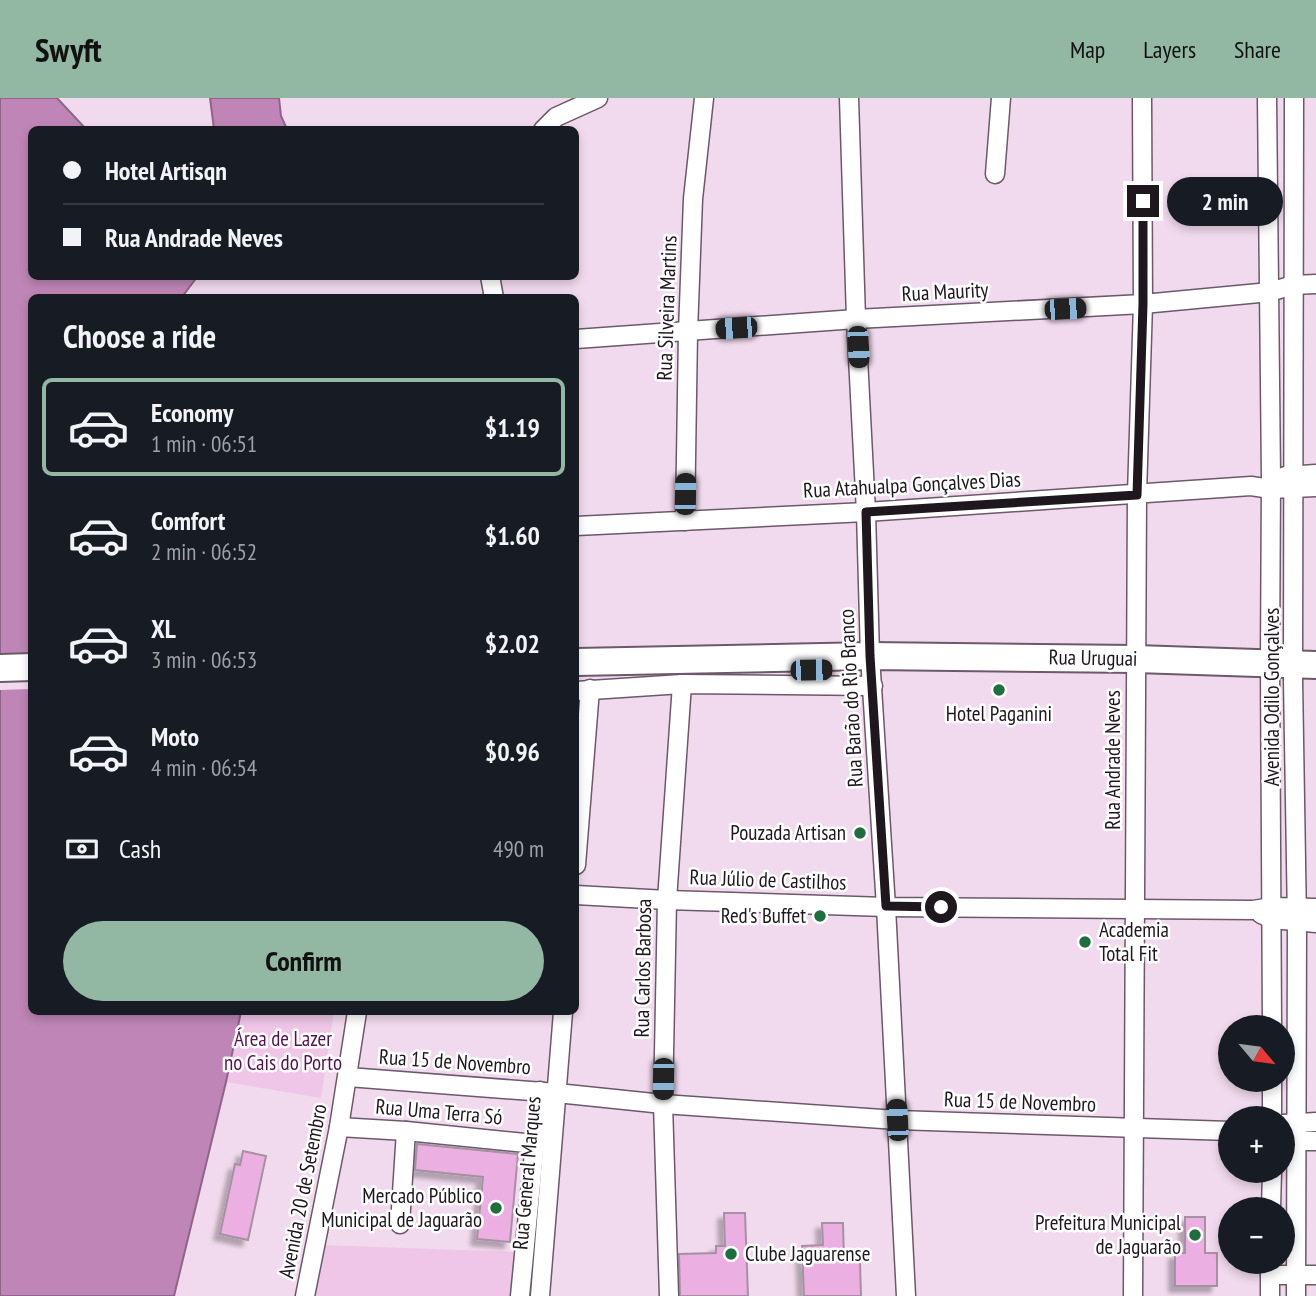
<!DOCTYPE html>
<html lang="en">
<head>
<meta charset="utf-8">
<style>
  :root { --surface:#171b24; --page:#242831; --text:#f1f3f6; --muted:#9ea1a6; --line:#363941; --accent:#92b7a3 }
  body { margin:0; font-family:"PT Sans Narrow",sans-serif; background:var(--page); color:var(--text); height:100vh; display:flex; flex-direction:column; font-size:26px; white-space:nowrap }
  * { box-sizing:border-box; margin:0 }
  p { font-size:23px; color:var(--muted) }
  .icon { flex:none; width:38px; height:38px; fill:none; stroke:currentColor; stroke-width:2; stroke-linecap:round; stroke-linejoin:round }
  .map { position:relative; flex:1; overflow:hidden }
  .drawer { position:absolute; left:28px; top:196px; width:551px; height:721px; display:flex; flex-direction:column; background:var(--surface); border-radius:10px; box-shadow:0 4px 10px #0003 }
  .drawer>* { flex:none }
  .banner { position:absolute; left:28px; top:28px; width:551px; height:154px; border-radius:10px; box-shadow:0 4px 10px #0003; display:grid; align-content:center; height:154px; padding:0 35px; background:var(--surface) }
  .needle { width:46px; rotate:119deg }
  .fabs { position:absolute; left:1218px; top:917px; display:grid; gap:14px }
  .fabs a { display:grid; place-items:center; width:77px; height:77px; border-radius:50%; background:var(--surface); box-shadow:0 4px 10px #0003; font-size:35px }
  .end { position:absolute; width:32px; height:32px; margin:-16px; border:9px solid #1f171e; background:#fff; box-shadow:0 0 0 4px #fff }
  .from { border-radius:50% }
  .bubble { position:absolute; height:49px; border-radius:24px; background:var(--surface); box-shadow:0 4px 10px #0003; font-size:23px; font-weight:800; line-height:49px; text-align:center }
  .car { position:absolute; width:21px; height:42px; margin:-21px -10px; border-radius:9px; box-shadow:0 0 5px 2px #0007; background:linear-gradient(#222 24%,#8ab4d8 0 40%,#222 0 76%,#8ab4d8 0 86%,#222 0) }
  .banner b { display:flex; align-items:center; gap:24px; height:66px; font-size:26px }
  .banner b+b { border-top:2px solid var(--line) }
  .banner i { width:18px; height:18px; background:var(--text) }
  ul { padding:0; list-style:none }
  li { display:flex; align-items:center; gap:21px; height:98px; margin:0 14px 10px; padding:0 21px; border:4px solid transparent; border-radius:10px }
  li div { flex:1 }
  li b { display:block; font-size:26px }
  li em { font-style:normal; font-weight:800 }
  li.on { border-color:var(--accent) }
  li>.icon { width:63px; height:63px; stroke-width:1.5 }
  h2 { padding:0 35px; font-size:32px; line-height:84px }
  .pay { display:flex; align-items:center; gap:18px; height:77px; padding:0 35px; font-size:26px }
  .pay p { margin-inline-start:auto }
  .action { display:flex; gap:14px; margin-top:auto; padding:14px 35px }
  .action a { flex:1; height:80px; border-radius:42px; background:var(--accent); color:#111; font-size:28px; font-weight:800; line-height:80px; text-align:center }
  header { display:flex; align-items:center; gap:42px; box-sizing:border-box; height:98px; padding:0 35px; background:var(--accent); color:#111 }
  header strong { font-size:33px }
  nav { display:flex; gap:38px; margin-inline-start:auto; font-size:24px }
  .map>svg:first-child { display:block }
  .green { fill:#efc6e8 }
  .water { fill:#bf85b6; stroke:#8f6488; stroke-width:2 }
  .pier { fill:#f1daed }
  .building { fill:#ebafe1; stroke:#a691a2; stroke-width:2; filter:url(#shadow) }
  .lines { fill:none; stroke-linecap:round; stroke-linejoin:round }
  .minor-casing { stroke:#6c5969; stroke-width:21 }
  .highway-casing { stroke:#6c5969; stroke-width:30 }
  .minor { stroke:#fff; stroke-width:18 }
  .highway { stroke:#fff; stroke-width:26 }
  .route { stroke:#1f171e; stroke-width:9 }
  .poi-dot { fill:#1f6e3d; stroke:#fff; stroke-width:2.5 }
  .labels { text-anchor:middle; stroke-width:5; stroke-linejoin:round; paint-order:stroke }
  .street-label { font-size:21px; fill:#1f171e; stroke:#fff }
  .poi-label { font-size:21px; fill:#1f171e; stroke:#fff; text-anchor:end }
  .park-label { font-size:21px; fill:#571151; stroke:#fff }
</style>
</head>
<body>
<header>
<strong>Swyft</strong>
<nav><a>Map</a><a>Layers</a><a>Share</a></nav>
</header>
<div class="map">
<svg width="1316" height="1198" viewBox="0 0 1316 1198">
  <defs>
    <filter id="shadow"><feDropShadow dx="-6" dy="6" stdDeviation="2" flood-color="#0004"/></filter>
  </defs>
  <rect width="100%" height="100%" fill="#f1daed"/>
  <g class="green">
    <path d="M241 914H334L321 1000 226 984Z"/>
    <path d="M321 1147 514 1154 513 1198H310Z"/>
  </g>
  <g class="water">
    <path d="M0 0H57L86 31 32 32V178L197 179 182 199 32 200V914H241L226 984 174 1198H0Z"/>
    <path d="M210 0H279L281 18 287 31H214Z"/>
  </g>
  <path class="pier" d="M0 564H31V591L0 592Z"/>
  <g class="building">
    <path d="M417 1046 518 1056 510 1144 477 1141 483 1079 415 1072Z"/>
    <path d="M243 1053 266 1058 248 1142 220 1136 235 1066 240 1067Z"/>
    <path d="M724 1115H745L748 1198H680L679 1156 716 1155V1148H725Z"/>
    <path d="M1185 1119H1205V1155H1217V1188H1175V1155H1185Z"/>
    <path d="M822 1125H843L844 1164H860L861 1198H804L802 1148 823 1147Z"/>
  </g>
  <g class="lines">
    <g class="minor-casing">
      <g id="minor">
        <path d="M849 0 856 221 866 414 870 558 886 809 906 1198"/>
        <path d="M1267 0 1271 379 1270 566 1272 929"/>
        <path d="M1294 0 1293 581 1297 824 1296 1198"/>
        <path d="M543 32 556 19 598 0"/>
        <path d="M995 76 1001 0"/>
        <path d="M490 178 494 200"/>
        <path d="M576 241 856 221 1143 206 1270 194 1293 187 1316 186"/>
        <path d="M1285 378 1316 376"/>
        <path d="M685 423 688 234 693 101 704 0"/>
        <path d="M576 428 866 414 1251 388 1271 391 1316 389"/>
        <path d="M576 593 682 586 873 588"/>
        <path d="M576 767 590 591"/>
        <path d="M576 797 667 802 886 809 1253 812 1272 809 1316 810"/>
        <path d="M1261 816 1272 821 1316 825"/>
        <path d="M348 979 557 995 663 1006 897 1022 1230 1033"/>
        <path d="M1272 982V1020"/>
        <path d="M1283 1026 1316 1024"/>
        <path d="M339 1029 406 1033 535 1046"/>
        <path d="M1283 1043H1316"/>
        <path d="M1271 1111 1272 1073"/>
        <path d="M400 1126 406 1033"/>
        <path d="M1270 1177H1316"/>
        <path d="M305 1198 339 1029 357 914"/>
        <path d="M520 1198 540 993"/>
        <path d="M540 1198 563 914"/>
        <path d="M669 1198 663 1006 667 802 682 586"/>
        <path d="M1133 1198 1137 396 1143 206 1142 0"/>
        <path d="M1270 1198V1164"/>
      </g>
    </g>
    <g class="highway-casing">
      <g id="highway">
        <path d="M576 564 870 558 1136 561 1316 567"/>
        <path d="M0 570 32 569"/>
      </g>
    </g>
    <use href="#minor" class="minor"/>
    <use href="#highway" class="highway"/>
  </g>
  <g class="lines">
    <path class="route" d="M941 809 886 808 870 558 866 414 1137 397 1143 206V103"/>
  </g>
  <g class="poi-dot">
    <circle cx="999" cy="592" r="7"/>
    <circle cx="860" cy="735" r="7"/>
    <circle cx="820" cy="818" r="7"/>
    <circle cx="1085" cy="844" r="7"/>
    <circle cx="496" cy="1110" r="7"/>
    <circle cx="1195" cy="1137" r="7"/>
    <circle cx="731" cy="1156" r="7"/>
  </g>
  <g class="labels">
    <g class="street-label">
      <text transform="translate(945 194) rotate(-3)" y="7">Rua Maurity</text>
      <text transform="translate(667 210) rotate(-88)" y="7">Rua Silveira Martins</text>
      <text transform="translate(912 387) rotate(-3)" y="7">Rua Atahualpa Gonçalves Dias</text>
      <text transform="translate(1093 560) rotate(1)" y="7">Rua Uruguai</text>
      <text transform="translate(1272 599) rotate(-90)" y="7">Avenida Odilo Gonçalves</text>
      <text transform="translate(851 600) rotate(-93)" y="7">Rua Barão do Rio Branco</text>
      <text transform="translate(1113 662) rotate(-90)" y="7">Rua Andrade Neves</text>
      <text transform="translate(768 782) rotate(2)" y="7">Rua Júlio de Castilhos</text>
      <text transform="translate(643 870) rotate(-89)" y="7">Rua Carlos Barbosa</text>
      <text transform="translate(455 964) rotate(4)" y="7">Rua 15 de Novembro</text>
      <text transform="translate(1020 1004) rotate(2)" y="7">Rua 15 de Novembro</text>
      <text transform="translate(439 1014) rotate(5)" y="7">Rua Uma Terra Só</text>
      <text transform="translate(527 1075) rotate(-85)" y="7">Rua General Marques</text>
      <text transform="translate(303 1093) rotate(-79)" y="7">Avenida 20 de Setembro</text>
    </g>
    <g class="poi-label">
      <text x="999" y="623" text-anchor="middle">Hotel Paganini</text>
      <text x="846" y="742">Pouzada Artisan</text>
      <text x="806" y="825">Red's Buffet</text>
      <text x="1099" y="839" text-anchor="start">Academia<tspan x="1099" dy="24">Total Fit</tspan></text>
      <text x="482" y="1105">Mercado Público<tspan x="482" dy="24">Municipal de Jaguarão</tspan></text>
      <text x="1181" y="1132">Prefeitura Municipal<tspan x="1181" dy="24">de Jaguarão</tspan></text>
      <text x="745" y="1163" text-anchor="start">Clube Jaguarense</text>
    </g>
    <g class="park-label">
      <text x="283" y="948">Área de Lazer<tspan x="283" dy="24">no Cais do Porto</tspan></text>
    </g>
  </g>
</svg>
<div class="fabs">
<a><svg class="needle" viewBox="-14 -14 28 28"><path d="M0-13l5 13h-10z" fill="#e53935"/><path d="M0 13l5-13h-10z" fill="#9ea1a6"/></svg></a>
<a>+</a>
<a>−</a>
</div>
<i class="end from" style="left:941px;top:809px"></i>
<i class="end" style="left:1143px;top:103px"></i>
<div class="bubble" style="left:1167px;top:79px;width:116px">2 min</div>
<i class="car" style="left:1065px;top:211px;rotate:87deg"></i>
<i class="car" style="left:736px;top:230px;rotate:266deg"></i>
<i class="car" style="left:858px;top:249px;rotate:177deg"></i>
<i class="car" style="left:685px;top:396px;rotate:1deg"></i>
<i class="car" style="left:811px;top:572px;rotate:89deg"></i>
<i class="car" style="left:663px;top:981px;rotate:181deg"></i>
<i class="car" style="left:897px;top:1022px;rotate:357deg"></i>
<div class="banner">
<b><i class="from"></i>Hotel Artisqn</b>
<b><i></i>Rua Andrade Neves</b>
</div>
<section class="drawer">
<h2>Choose a ride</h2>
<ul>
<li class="on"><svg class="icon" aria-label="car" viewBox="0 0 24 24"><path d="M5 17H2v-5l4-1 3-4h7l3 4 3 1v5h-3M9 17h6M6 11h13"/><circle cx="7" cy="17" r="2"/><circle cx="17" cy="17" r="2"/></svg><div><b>Economy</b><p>1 min · 06:51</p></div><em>$1.19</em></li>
<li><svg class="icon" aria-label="car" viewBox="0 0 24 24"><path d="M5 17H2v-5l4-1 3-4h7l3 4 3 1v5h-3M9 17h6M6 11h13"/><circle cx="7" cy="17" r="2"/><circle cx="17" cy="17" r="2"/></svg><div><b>Comfort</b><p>2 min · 06:52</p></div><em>$1.60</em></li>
<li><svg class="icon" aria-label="car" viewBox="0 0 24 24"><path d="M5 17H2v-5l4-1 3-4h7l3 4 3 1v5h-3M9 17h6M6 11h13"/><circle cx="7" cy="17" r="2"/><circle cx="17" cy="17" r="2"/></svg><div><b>XL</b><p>3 min · 06:53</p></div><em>$2.02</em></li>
<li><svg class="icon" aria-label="car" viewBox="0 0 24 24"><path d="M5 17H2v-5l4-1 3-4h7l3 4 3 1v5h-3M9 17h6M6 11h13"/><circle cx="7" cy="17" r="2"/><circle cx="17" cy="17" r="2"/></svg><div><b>Moto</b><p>4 min · 06:54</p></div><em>$0.96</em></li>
</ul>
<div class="pay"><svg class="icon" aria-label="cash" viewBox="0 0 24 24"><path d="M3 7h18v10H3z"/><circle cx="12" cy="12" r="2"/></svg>Cash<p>490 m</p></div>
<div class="action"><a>Confirm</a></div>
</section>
</div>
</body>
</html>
